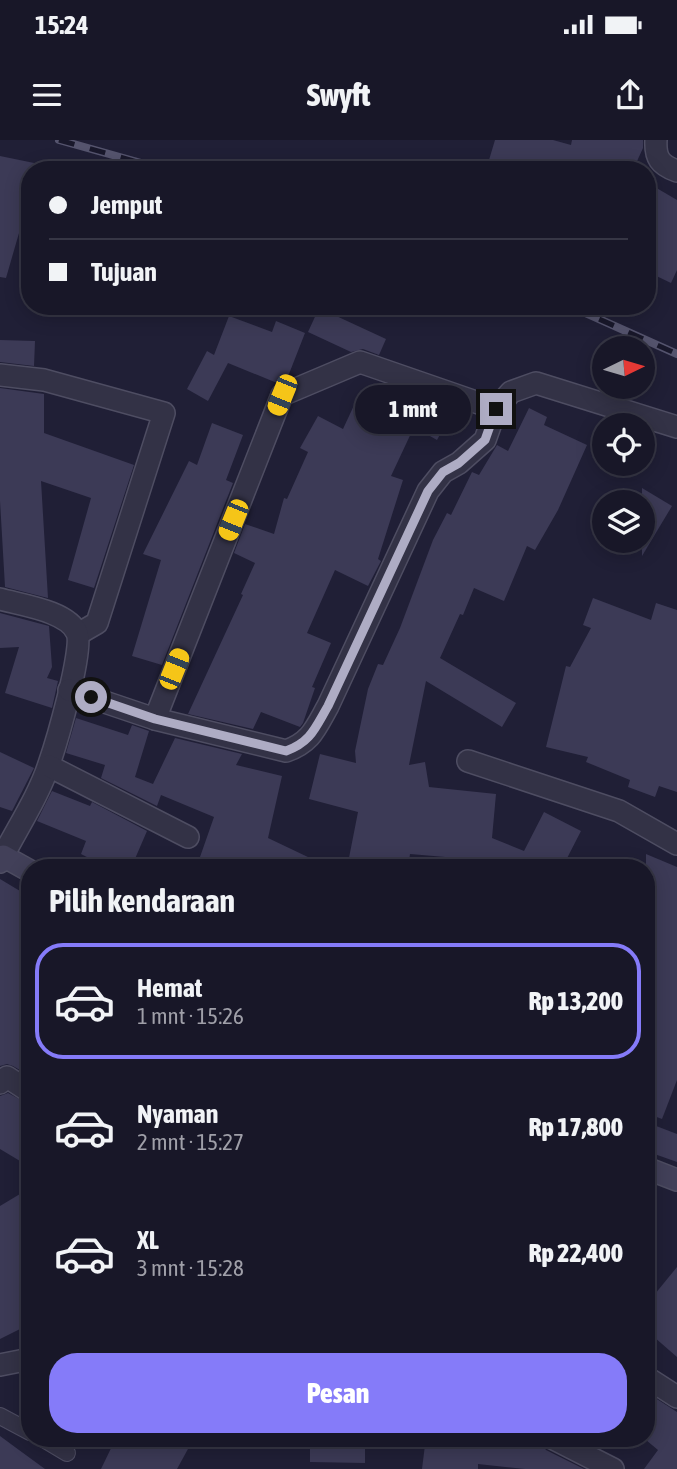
<!DOCTYPE html>
<html lang="id">
<head>
<meta charset="utf-8">
<style>
  :root { --surface:#181728; --page:#212030; --text:#f1f3f6; --muted:#9f9fa8; --line:#363645; --accent:#857bf9 }
  body { margin:0; font-family:"Asap Condensed",sans-serif; background:var(--page); color:var(--text); height:100vh; display:flex; flex-direction:column; font-size:26px; white-space:nowrap }
  * { box-sizing:border-box; margin:0 }
  p { font-size:23px; color:var(--muted) }
  .icon { flex:none; width:38px; height:38px; fill:none; stroke:currentColor; stroke-width:2; stroke-linecap:round; stroke-linejoin:round }
  .map { position:relative; flex:1; overflow:hidden }
  .details { position:absolute; left:21px; top:719px; width:634px; height:588px; display:flex; flex-direction:column; background:var(--surface); border-radius:28px; box-shadow:0 4px 18px #0003,0 0 0 2px var(--line) }
  .details>* { flex:none }
  .guide { position:absolute; left:21px; top:21px; width:635px; height:154px; border-radius:28px; box-shadow:0 4px 18px #0003,0 0 0 2px var(--line); display:grid; align-content:center; height:154px; padding:0 28px; background:var(--surface) }
  .needle { width:46px; rotate:85deg }
  .buttons { position:absolute; left:592px; top:196px; display:grid; gap:14px }
  .buttons a { display:grid; place-items:center; width:63px; height:63px; border-radius:50%; background:var(--surface); box-shadow:0 4px 18px #0003,0 0 0 2px var(--line); font-size:35px }
  .end { position:absolute; width:32px; height:32px; margin:-16px; border:9px solid #aeacc4; background:#111; box-shadow:0 0 0 4px #111 }
  .from { border-radius:50% }
  .bubble { position:absolute; height:49px; border-radius:24px; background:var(--surface); box-shadow:0 4px 18px #0003,0 0 0 2px var(--line); font-size:23px; font-weight:800; line-height:49px; text-align:center }
  .car { position:absolute; width:21px; height:42px; margin:-21px -10px; border-radius:9px; box-shadow:0 0 5px 2px #0007; background:linear-gradient(#f5c518 24%,#345 0 40%,#f5c518 0 76%,#345 0 86%,#f5c518 0) }
  .guide b { display:flex; align-items:center; gap:24px; height:66px; font-size:26px }
  .guide b+b { border-top:2px solid var(--line) }
  .guide i { width:18px; height:18px; background:var(--text) }
  ul { padding:0; list-style:none }
  li { display:flex; align-items:center; gap:21px; height:116px; margin:0 14px 10px; padding:0 14px; border:4px solid transparent; border-radius:28px }
  li div { flex:1 }
  li b { display:block; font-size:26px }
  li em { font-style:normal; font-weight:800 }
  li.active { border-color:var(--accent) }
  li>.icon { width:63px; height:63px; stroke-width:1.5 }
  h2 { padding:0 28px; font-size:32px; line-height:84px }
  .cta { display:flex; gap:14px; margin-top:auto; padding:14px 28px }
  .cta a { flex:1; height:80px; border-radius:28px; background:var(--accent); color:#fff; font-size:28px; font-weight:800; line-height:80px; text-align:center }
  .status { display:flex; justify-content:space-between; align-items:center; height:49px; padding:0 35px; background:var(--surface); direction:ltr }
  .status svg { height:19px; fill:currentColor }
  header { display:flex; justify-content:space-between; align-items:center; height:91px; padding:0 28px; background:var(--surface); font-size:32px; font-weight:800 }
  .map>svg:first-child { display:block }
  .building { fill:#3c3a56 }
  .lines { fill:none; stroke-linecap:round; stroke-linejoin:round }
  .service-casing { stroke:#4e4d62; stroke-width:18 }
  .minor-casing { stroke:#4e4d62; stroke-width:24 }
  .secondary-casing { stroke:#4e4d62; stroke-width:24 }
  .service { stroke:#333246; stroke-width:16 }
  .minor { stroke:#333246; stroke-width:21 }
  .secondary { stroke:#424059; stroke-width:21 }
  .rail-casing { stroke:#55546e; stroke-width:8 }
  .rail { stroke:#19182b; stroke-width:5; stroke-dasharray:16; stroke-linecap:butt }
  .route { stroke:#aeacc4; stroke-width:9 }
</style>
</head>
<body>
<div class="status"><b>15:24</b><svg viewBox="0 0 49 12"><path d="M0 12V9h3v3zM5 12V6h3v6zM10 12V3h3v9zM15 12V0h3v12zM26 1h20v11H26zM47 4h2v5h-2z"/></svg></div>
<header><svg class="icon" aria-label="menu" viewBox="0 0 24 24"><path d="M4 6h16M4 12h16M4 18h16"/></svg>Swyft<svg class="icon" aria-label="share" viewBox="0 0 24 24"><path d="M12 15V3M7 8l5-5 5 5M5 13v7h14v-7"/></svg></header>
<div class="map">
<svg width="677" height="1329" viewBox="0 0 677 1329">
  <rect width="100%" height="100%" fill="#201f36"/>
  <g class="building">
    <path d="M495 0H553L571 5 572 0H643V8L633 30H522L489 20Z"/>
    <path d="M0 16 39 24 37 30H30V55L6 138 0 137Z"/>
    <path d="M648 43 677 60V130L671 143 648 132Z"/>
    <path d="M319 168 386 199 379 215 363 209 351 212 308 192Z"/>
    <path d="M229 176 272 192 276 181 305 193 287 239 277 243 228 223 208 261 187 249 207 211 214 215Z"/>
    <path d="M0 200 35 201 34 226 0 222Z"/>
    <path d="M392 247 433 261 452 272 437 300 414 287 391 336 403 340 378 419 381 421 368 446 335 430 307 493 331 503 312 547 315 548 303 583 300 587 261 572 253 589 188 574 243 455 241 454 255 423 234 413 245 384 274 394 284 358 287 359 308 312 300 308 318 276 343 289 356 261 379 272Z"/>
    <path d="M0 248 44 254V293L134 325 94 448 68 440 91 358 41 341 48 458 5 447 0 361Z"/>
    <path d="M529 268 547 277 544 285 587 305 558 370 535 410 527 406 504 461 474 448 463 475 460 474 440 518 516 563 502 587 426 541 409 625 425 622 429 647 496 654 492 698 524 711 544 672 581 691 562 728H515L517 723 410 714 408 728H347L358 672 309 659 320 614 356 623 355 611 368 549 378 524 383 525 400 488 433 400 447 373 451 375 472 332 479 335 497 305 508 311Z"/>
    <path d="M212 283 243 295 226 340 233 343 162 525 132 516 161 420 143 414 189 321 197 325Z"/>
    <path d="M642 348 672 366 642 416Z"/>
    <path d="M593 458 651 480 656 463 677 470V652L659 646 655 657 628 647 630 640 586 622 588 617 546 607 566 526 570 527 591 488 583 485Z"/>
    <path d="M0 473 49 486 52 527 47 538 58 541 52 568 5 553 19 507 0 508Z"/>
    <path d="M76 578 128 595 132 585 149 591 135 637 153 644 175 598 242 614 236 625 282 636 268 698 331 728H231L200 717 214 677 161 655 157 666 101 638 105 625 66 613Z"/>
    <path d="M0 612 34 628 12 671 0 667Z"/>
    <path d="M52 651 90 666 92 662 147 691 131 728H108L81 714 86 701 37 681Z"/>
    <path d="M646 714 677 727V940L662 979 646 973Z"/>
    <path d="M0 739 30 757V936L13 926 7 924 0 926Z"/>
    <path d="M8 953 30 965V1027L0 1009V956Z"/>
    <path d="M651 984 677 994V1022L646 1011V997Z"/>
    <path d="M30 1048V1184L0 1199V1066Z"/>
    <path d="M677 1127V1217L646 1190V1165Z"/>
    <path d="M646 1252 677 1272V1329H644L658 1310 646 1300Z"/>
    <path d="M0 1296 19 1310 45 1329H0Z"/>
    <path d="M116 1298H194L177 1329H101Z"/>
    <path d="M310 1298H365V1323L310 1322Z"/>
    <path d="M436 1298 539 1300 546 1310 584 1329H525L478 1324V1329H422L425 1305 435 1306Z"/>
  </g>
  <g class="lines">
    <g class="service-casing">
      <g id="service">
        <path d="M0 1276 30 1292"/>
        <path d="M42 1298 67 1313"/>
      </g>
    </g>
    <g class="minor-casing">
      <g id="minor">
        <path d="M656 0C655 18 660 25 677 31"/>
        <path d="M0 235 44 240 164 273 97 483 78 494"/>
        <path d="M0 459C21 465 68 471 77 493 84 509 56 604 49 624 39 655 18 687 3 716"/>
        <path d="M69 550 155 579 286 611C311 602 315 589 328 566L428 351 443 332 459 323 485 300 496 269 511 252 536 243 677 287"/>
        <path d="M155 579 282 255 360 222 496 269"/>
        <path d="M468 621 619 671 677 704"/>
        <path d="M49 626 188 697"/>
        <path d="M0 943 7 937 30 952"/>
        <path d="M0 1225 30 1219"/>
        <path d="M646 1237 677 1257"/>
        <path d="M552 1298 613 1329"/>
      </g>
    </g>
    <g class="secondary-casing">
      <g id="secondary">
        <path d="M0 722 3 716 30 731"/>
        <path d="M646 1028 677 1040"/>
      </g>
    </g>
    <use href="#service" class="service"/>
    <use href="#minor" class="minor"/>
    <use href="#secondary" class="secondary"/>
    <g class="rail-casing">
      <g id="rail">
        <path d="M59 0 166 30"/>
        <path d="M570 166 677 214"/>
      </g>
    </g>
    <use href="#rail" class="rail"/>
  </g>
  <g class="lines">
    <path class="route" d="M91 557 155 579 286 611C311 602 315 588 328 566L428 351 443 332 459 323 485 300 496 269"/>
  </g>
</svg>
<div class="buttons">
<a><svg class="needle" viewBox="-14 -14 28 28"><path d="M0-13l5 13h-10z" fill="#e53935"/><path d="M0 13l5-13h-10z" fill="#9f9fa8"/></svg></a>
<a><svg class="icon" aria-label="locate" viewBox="0 0 24 24"><circle cx="12" cy="12" r="6"/><path d="M12 2v4M12 18v4M2 12h4M18 12h4"/></svg></a>
<a><svg class="icon" aria-label="layers" viewBox="0 0 24 24"><path d="M12 4l9 5-9 5-9-5zM3 14l9 5 9-5"/></svg></a>
</div>
<i class="end from" style="left:91px;top:557px"></i>
<i class="end" style="left:496px;top:269px"></i>
<div class="bubble" style="left:355px;top:245px;width:116px">1 mnt</div>
<i class="car" style="left:282px;top:255px;rotate:202deg"></i>
<i class="car" style="left:233px;top:380px;rotate:202deg"></i>
<i class="car" style="left:174px;top:529px;rotate:22deg"></i>
<div class="guide">
<b><i class="from"></i>Jemput</b>
<b><i></i>Tujuan</b>
</div>
<section class="details">
<h2>Pilih kendaraan</h2>
<ul>
<li class="active"><svg class="icon" aria-label="car" viewBox="0 0 24 24"><path d="M5 17H2v-5l4-1 3-4h7l3 4 3 1v5h-3M9 17h6M6 11h13"/><circle cx="7" cy="17" r="2"/><circle cx="17" cy="17" r="2"/></svg><div><b>Hemat</b><p>1 mnt · 15:26</p></div><em>Rp 13,200</em></li>
<li><svg class="icon" aria-label="car" viewBox="0 0 24 24"><path d="M5 17H2v-5l4-1 3-4h7l3 4 3 1v5h-3M9 17h6M6 11h13"/><circle cx="7" cy="17" r="2"/><circle cx="17" cy="17" r="2"/></svg><div><b>Nyaman</b><p>2 mnt · 15:27</p></div><em>Rp 17,800</em></li>
<li><svg class="icon" aria-label="car" viewBox="0 0 24 24"><path d="M5 17H2v-5l4-1 3-4h7l3 4 3 1v5h-3M9 17h6M6 11h13"/><circle cx="7" cy="17" r="2"/><circle cx="17" cy="17" r="2"/></svg><div><b>XL</b><p>3 mnt · 15:28</p></div><em>Rp 22,400</em></li>
</ul>
<div class="cta"><a>Pesan</a></div>
</section>
</div>
</body>
</html>
